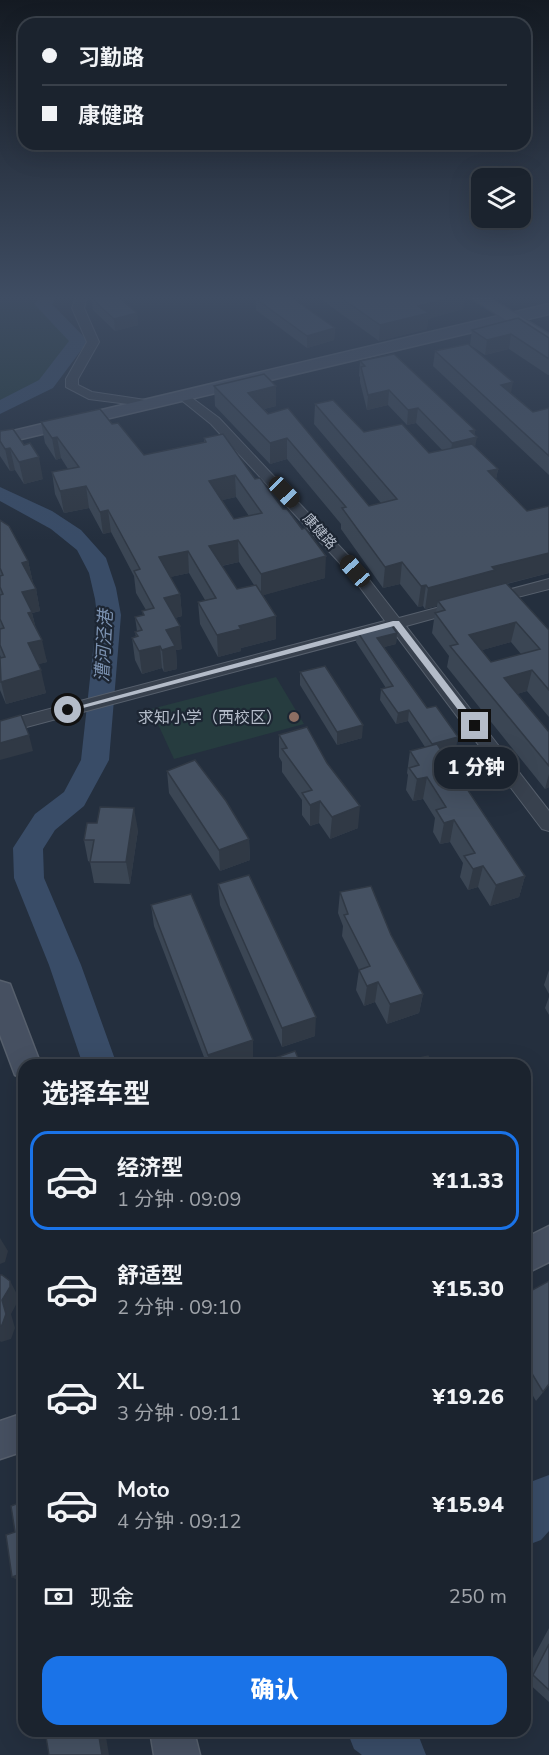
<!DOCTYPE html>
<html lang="zh">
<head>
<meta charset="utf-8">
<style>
  :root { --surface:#1b232e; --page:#242b36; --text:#f1f3f6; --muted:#a0a4aa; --line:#39404a; --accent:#1a73e8 }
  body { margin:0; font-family:"Nunito Sans","Noto Sans SC",sans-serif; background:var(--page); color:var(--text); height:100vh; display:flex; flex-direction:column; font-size:22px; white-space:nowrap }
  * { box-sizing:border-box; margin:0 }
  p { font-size:20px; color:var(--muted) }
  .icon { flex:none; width:33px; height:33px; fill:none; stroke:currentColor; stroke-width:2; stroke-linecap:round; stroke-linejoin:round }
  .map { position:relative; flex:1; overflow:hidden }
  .sheet { position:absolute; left:18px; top:1059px; width:513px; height:678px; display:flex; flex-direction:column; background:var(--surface); border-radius:18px; box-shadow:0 6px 24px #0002,0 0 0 2px var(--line) }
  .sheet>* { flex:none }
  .banner { position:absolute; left:18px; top:18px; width:513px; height:132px; border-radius:18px; box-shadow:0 6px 24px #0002,0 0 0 2px var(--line); display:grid; align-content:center; height:132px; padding:0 24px; background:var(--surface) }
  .controls { position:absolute; left:471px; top:168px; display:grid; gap:12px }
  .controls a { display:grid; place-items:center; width:60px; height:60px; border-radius:12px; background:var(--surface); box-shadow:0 6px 24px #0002,0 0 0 2px var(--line); font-size:30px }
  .end { position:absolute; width:27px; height:27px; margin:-14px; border:8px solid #b4bcc9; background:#111; box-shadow:0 0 0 3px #111 }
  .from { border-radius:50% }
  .bubble { position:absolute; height:42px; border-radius:18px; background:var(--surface); box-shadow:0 6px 24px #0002,0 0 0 2px var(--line); font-size:20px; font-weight:800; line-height:42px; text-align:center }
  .car { position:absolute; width:18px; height:36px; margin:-18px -9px; border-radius:8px; box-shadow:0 0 4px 2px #0007; background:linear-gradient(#222 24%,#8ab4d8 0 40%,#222 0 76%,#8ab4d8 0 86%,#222 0) }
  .banner b { display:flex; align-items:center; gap:21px; height:57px; font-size:22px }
  .banner b+b { border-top:2px solid var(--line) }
  .banner i { width:15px; height:15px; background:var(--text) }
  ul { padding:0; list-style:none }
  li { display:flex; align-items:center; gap:18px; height:99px; margin:0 12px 9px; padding:0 12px; border:3px solid transparent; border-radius:18px }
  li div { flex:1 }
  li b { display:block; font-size:22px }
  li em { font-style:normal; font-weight:800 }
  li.on { border-color:var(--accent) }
  li>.icon { width:54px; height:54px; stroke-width:1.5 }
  h2 { padding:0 24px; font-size:27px; line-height:72px }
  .pay { display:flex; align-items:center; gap:15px; height:66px; padding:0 24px; font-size:22px }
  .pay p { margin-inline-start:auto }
  .primary-button { display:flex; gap:12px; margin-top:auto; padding:12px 24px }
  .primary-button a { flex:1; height:69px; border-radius:18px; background:var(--accent); color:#fff; font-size:24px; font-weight:800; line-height:69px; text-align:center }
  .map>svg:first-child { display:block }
  .green { fill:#263c3f }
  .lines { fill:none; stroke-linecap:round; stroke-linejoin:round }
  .river { fill:#394c67; fill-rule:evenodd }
  .street-casing { stroke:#565f6c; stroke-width:2 }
  .secondary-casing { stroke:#565f6c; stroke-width:3 }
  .primary-casing { stroke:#414a57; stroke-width:3 }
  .street { fill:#38414e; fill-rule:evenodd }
  .secondary { fill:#465061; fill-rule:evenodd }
  .primary { fill:#56606e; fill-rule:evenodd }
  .wall { fill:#3b4654; fill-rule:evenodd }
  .shaded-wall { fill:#303945 }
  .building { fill:#455162; stroke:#303945; stroke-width:1.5; fill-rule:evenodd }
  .route { fill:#b4bcc9 }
  .education-dot { fill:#8d6e63; stroke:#1d2633; stroke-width:2 }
  .labels { text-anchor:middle; stroke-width:4.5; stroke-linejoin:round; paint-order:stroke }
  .far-street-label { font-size:14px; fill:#b4bcc9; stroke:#1d2633 }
  .poi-label { font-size:16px; fill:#b4bcc9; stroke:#1d2633; text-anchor:end }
  .water-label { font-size:18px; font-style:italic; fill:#7c92b1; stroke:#1d2633 }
</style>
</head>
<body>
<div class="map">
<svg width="549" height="1755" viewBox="0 0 549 1755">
  <rect width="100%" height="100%" fill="#242f3e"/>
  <g class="green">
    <path d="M0 295H51L42 304 79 341 46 384 0 408Z"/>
    <path d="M276 677 304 724 174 759 151 709Z"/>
  </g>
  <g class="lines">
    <g class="river">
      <path d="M42 295H59L52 304 88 341 53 388 0 414V400L39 380 69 341 34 304Z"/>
      <path d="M0 487 52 511 81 530 106 558 116 588 121 615 109 760 84 806 55 830 43 849 44 878 81 965 117 1065H83L49 965 14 878 13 848 35 814 64 792 81 760 97 615 95 599 89 573 77 550 51 529 0 501Z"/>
      <path d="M549 1475V1531L541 1540 525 1546V1491L533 1481Z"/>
      <path d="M347 1731H411L419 1737 426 1755H362L354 1749Z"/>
    </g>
    <g class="street-casing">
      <g id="street">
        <path d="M77 295H87L84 308 99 342 78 379V385L92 392 152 401V407L89 399 66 387V379L87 342 72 308Z"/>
        <path d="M184 392 219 418 360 568 399 618 459 602 464 604 467 607 464 610 406 626 549 811V831L542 829 392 630 0 734V722L385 621 350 574 211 424 180 399V393Z"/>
        <path d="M549 579V589L490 604 482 599 485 596Z"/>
      </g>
    </g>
    <g class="secondary-casing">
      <g id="secondary">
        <path d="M549 304V314L0 444V434Z"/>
        <path d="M0 981 10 984 41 1065H24V1078L15 1075 0 1035Z"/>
        <path d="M549 1226V1262L525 1274V1238Z"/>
        <path d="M24 1413V1451L0 1459V1421Z"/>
        <path d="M150 1731H194L200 1755H154Z"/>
      </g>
    </g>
    <g class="primary-casing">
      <path id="primary" d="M466 295H485L549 334V347Z"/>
    </g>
    <use href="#street" class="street"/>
    <use href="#secondary" class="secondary"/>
    <use href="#primary" class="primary"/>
  </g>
  <g class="wall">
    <path d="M315 295H465L463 309 428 319 427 329 379 341Z"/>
    <path d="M91 298 137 313 138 325 115 331 93 310Z"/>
    <path d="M256 299 335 328 334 340 307 348 256 310Z"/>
    <path d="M472 330 549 338V375H548L509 349 485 355 470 345Z"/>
    <path d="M435 351 511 393 533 412 549 408V475L433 366Z"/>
    <path d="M360 361 475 430 474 435 475 447 498 469 496 479 527 511 549 506V573L507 584 549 630V717L527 691 517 694 549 732V787L545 789 447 667 449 656 432 633 435 613H436L437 606 425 609 423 606 418 607 400 584 383 588 341 529V524L287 459 270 464 215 406 214 386 276 406 264 409 369 506 381 503 314 424 315 404 364 432 429 453 443 451 416 423 407 425 388 405 367 410 360 382V377L359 376ZM511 642 521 654 491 662 482 650Z"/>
    <path d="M41 422 112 424 144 455 204 442V438L325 578 263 595 276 616V639L241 648V651L218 657 200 624 198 602 205 600 189 573 170 577 180 594 182 616 175 618 182 649 176 650 177 669 164 672 162 668 142 674 135 660 132 638 136 637 135 632 137 631 135 617 143 615 142 611 146 610 136 593 134 576 111 532 103 534 89 508 64 513 55 494 52 472 68 469 61 458 56 460 45 443ZM236 497 249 516 234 519 222 500ZM239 562 254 585 237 589 222 566Z"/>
    <path d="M0 431 43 479 24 484 15 470 10 471 0 456Z"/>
    <path d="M0 520 28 561 33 583 36 589 40 611 32 613 35 625 47 662 38 664 46 693 6 704 0 690V658H1L0 655Z"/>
    <path d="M357 631 397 633 396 644 384 647 456 748 443 752 525 876 519 897 490 906 478 887 468 890 460 877 463 863 450 842 440 844 433 832 435 818 423 799 413 801 406 790 408 775 407 773 410 751 425 747 408 721 396 724 380 700 381 689 386 688 356 642Z"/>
    <path d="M300 672 362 738 337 745 300 685Z"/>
    <path d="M279 735 358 828 330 839 319 823 310 826 302 815V800L282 772V762L279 757Z"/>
    <path d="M167 771 249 839 250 860 220 871 169 793Z"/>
    <path d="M138 830 130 884 94 883 90 862 88 861 84 840Z"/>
    <path d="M218 884 315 1036 282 1047 220 905Z"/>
    <path d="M340 892 391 935 423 994 419 1013 387 1024 375 1002 364 1006 356 990 359 970 342 936 343 926 338 913Z"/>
    <path d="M151 905 253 1059 236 1065H207L154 926Z"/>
    <path d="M549 970V994L544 985Z"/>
    <path d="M549 997V1015L545 1008Z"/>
    <path d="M525 1294 549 1385 536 1401 525 1382Z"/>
    <path d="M549 1628V1702L525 1680V1673Z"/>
  </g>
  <g class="shaded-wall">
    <path d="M462 295H465L463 309 428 319 427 329 379 341 380 325 418 306Z"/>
    <path d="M137 313 138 325 115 331 114 319Z"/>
    <path d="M335 328 334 340 307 348V336Z"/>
    <path d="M511 334 509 349 485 355 487 340Z"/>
    <path d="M513 382 510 398 501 385Z"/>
    <path d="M276 386V406L248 413V393Z"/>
    <path d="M389 390 388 405 367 410 368 395Z"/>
    <path d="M418 408 416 423 407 425 408 410Z"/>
    <path d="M475 430 474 438 477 437 474 453 450 458 452 443 470 431Z"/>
    <path d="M57 437 61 458 56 460 52 438Z"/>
    <path d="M287 438V459L270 464V443Z"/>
    <path d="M10 448 15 470 10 471 5 449Z"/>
    <path d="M39 457 43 479 24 484 19 462Z"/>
    <path d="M498 469 494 490 488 471Z"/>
    <path d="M235 475 236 497 210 503 209 481Z"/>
    <path d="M86 486 89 508 64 513 60 491Z"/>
    <path d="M108 510 111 532 103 534 100 512Z"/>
    <path d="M238 540 239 562 211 568 209 546Z"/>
    <path d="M188 551 189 573 161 579 159 557Z"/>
    <path d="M549 553V573L438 601 437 606 425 609 428 588 492 567Z"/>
    <path d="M326 556 325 578 261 596V574Z"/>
    <path d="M28 561 33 583 22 563Z"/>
    <path d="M402 562 400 584 383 588 385 567Z"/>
    <path d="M426 585 423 606 418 607 421 586Z"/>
    <path d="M36 589 40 611 32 613 37 634 33 635 22 592Z"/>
    <path d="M180 594 182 616 166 620 164 598Z"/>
    <path d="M276 616V639L241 648V651L218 657 217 635 239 626Z"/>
    <path d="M516 622 511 642 465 655 469 635Z"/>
    <path d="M180 626 182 649 176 650 177 669 164 672 162 650 166 630Z"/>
    <path d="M397 633 396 644 376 649 377 638Z"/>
    <path d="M42 640 47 662 33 666 28 643Z"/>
    <path d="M160 646 162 668 142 674 139 651Z"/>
    <path d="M41 670 46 693 6 704 1 682Z"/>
    <path d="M532 670 527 691 500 699 504 678Z"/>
    <path d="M409 710 408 721 396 724 398 713Z"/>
    <path d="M363 725 362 738 337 745V732Z"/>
    <path d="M29 735 33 751 0 760V743Z"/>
    <path d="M458 737 456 748 430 755 432 744Z"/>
    <path d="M549 774V787L545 789Z"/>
    <path d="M427 777 423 799 413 801 417 779Z"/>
    <path d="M320 801 319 823 310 826V805Z"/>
    <path d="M360 806 358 828 330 839 332 817Z"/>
    <path d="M134 808 138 830 130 884 126 862Z"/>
    <path d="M454 820 450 842 440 844 444 823Z"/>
    <path d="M249 839 250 860 220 871 219 850Z"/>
    <path d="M483 866 478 887 468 890 473 869Z"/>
    <path d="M525 876 519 897 490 906 496 885Z"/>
    <path d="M378 982 375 1002 364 1006 367 986Z"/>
    <path d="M423 994 419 1013 387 1024 390 1004Z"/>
    <path d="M316 1017 315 1036 282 1047V1028Z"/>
    <path d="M253 1040V1059L236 1065H209L208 1055Z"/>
    <path d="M0 1238 8 1251 5 1262 0 1264Z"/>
    <path d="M10 1281 18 1296V1301L11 1314 15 1328 11 1339 1 1342 0 1341V1326L2 1300Z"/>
    <path d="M24 1573V1582L22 1583 12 1577Z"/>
    <path d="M98 1731H105L109 1755H102Z"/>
  </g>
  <g class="building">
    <path d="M105 295H116L137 313 114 319 91 298Z"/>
    <path d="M288 295 335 328 307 336 256 299Z"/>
    <path d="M337 295H462L418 306 429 313 380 325Z"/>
    <path d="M518 318 549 338V359L511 334 487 340 472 330Z"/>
    <path d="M468 344 513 382 501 385 533 412 549 408V456L435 351Z"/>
    <path d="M394 354 475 430 470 431 477 437 452 443 418 408 408 410 389 390 368 395 361 367 365 366 360 361Z"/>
    <path d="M264 374 276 386 248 393 268 414 288 408 369 506 397 499 315 404 333 400 364 432 402 424 429 453 472 444 498 469 488 471 527 511 549 506V553L492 567 495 570 428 588 426 585 421 586 402 562 385 567 342 508 346 507 287 438 270 443 214 386Z"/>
    <path d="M100 409 112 424 118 423 144 455 206 442 204 438 223 434 255 479 260 478 283 509H287L302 529 305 528 326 556 261 574 238 540 209 546 237 589 256 585 276 616 239 626 241 629 217 635 198 602 216 598 188 551 159 557 180 594 164 598 180 626 166 630 175 646 162 650 160 646 139 651 132 638 138 636 135 632 142 630 135 617 144 615 142 611 154 608 134 571 140 569 108 510 100 512 86 486 60 491 52 472 79 467 57 437 52 438 41 422ZM235 475 262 513 234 519 209 481Z"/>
    <path d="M13 429 24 445 30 443 39 457 19 462 10 448 5 449 0 441V431Z"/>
    <path d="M0 520 9 526 28 561 22 563 36 589 22 592 32 612 28 613 42 640 28 643 41 670 1 682 0 658 5 657 0 645V629L4 628 0 619V595L3 594 0 587V576L3 575 0 568Z"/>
    <path d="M506 583 549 630V690L532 670 504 678 549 732V766L450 646 458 644 435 613 445 610 438 601ZM516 622 540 649 491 662 469 635Z"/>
    <path d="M389 622 397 633 377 638 427 708 436 706 458 737 432 744 409 710 398 713 381 689 393 686 357 631Z"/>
    <path d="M325 666 363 725 337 732 300 672Z"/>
    <path d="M21 715 29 735 0 743V721Z"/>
    <path d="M307 727 327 763 360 806 332 817 320 801 310 805 302 793 312 790 282 749 287 748 279 735Z"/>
    <path d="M437 744 525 876 496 885 483 866 473 869 464 856 475 853 454 820 444 823 436 810 446 807 427 777 417 779 409 768 419 765 410 751Z"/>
    <path d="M195 760 226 801 249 839 219 850 167 771Z"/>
    <path d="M100 807 134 808 126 862H90L94 840H84L87 823H97Z"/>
    <path d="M249 875 316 1017 282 1028 218 884Z"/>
    <path d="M371 886 391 935 423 994 390 1004 378 982 367 986 359 970 370 966 344 915 348 914 340 892Z"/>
    <path d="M191 894 253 1040 208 1055 151 905Z"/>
    <path d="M295 1051 301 1065H262L261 1063Z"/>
    <path d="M428 1056 432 1065H393L392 1064Z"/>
    <path d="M0 1275H2L10 1281V1287L2 1300 6 1314 2 1325 0 1326Z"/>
    <path d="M549 1281V1384L543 1392 525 1362V1294Z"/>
    <path d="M24 1501V1573L12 1577 6 1535 15 1532 11 1506Z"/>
    <path d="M549 1644V1690L533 1675Z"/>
    <path d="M45 1731H98L102 1755H49Z"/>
    <path d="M215 1731H232L216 1738Z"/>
  </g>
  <linearGradient id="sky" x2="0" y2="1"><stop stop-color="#141a22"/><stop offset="0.55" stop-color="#3f4d63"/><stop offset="1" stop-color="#3f4d63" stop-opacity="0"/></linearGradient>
  <rect width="549" height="541" fill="url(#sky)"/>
  <path class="route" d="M393 621H399L478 724V728H472L394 626 68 712 64 710Z"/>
  <circle class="education-dot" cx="294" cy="717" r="6"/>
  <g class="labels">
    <g class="far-street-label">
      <text transform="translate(320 531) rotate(48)" y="5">康健路</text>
    </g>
    <g class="poi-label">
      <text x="282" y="723">求知小学（西校区）</text>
    </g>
    <g class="water-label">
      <text transform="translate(104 646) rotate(-87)" y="6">漕河泾港</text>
    </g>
  </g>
</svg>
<div class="controls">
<a><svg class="icon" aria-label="layers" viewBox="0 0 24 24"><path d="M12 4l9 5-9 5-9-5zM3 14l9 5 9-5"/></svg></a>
</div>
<i class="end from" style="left:68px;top:710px"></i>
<i class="end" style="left:475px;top:726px"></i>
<div class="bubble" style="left:434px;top:747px;width:84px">1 分钟</div>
<i class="car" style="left:284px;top:492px;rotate:136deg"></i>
<i class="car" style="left:355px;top:571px;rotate:319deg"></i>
<div class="banner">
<b><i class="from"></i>习勤路</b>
<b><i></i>康健路</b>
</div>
<section class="sheet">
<h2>选择车型</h2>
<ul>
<li class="on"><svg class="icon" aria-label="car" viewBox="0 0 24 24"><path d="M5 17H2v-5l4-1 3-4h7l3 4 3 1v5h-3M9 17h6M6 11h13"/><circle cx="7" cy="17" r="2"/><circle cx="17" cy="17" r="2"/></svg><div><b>经济型</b><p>1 分钟 · 09:09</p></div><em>¥11.33</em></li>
<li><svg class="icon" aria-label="car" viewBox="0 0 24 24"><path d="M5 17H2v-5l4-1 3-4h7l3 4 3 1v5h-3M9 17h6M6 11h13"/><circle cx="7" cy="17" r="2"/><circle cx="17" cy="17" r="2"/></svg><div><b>舒适型</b><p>2 分钟 · 09:10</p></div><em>¥15.30</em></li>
<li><svg class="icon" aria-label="car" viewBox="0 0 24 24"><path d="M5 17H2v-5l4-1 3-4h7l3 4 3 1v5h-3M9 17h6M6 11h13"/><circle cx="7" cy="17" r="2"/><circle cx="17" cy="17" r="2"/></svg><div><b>XL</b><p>3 分钟 · 09:11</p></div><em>¥19.26</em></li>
<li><svg class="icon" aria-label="car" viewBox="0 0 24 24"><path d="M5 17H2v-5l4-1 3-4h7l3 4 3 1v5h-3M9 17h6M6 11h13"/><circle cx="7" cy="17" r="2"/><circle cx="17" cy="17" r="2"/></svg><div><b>Moto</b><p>4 分钟 · 09:12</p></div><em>¥15.94</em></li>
</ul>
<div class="pay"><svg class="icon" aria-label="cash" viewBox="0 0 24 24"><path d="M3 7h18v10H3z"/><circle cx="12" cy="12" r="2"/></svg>现金<p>250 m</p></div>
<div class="primary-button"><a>确认</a></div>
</section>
</div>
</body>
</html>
